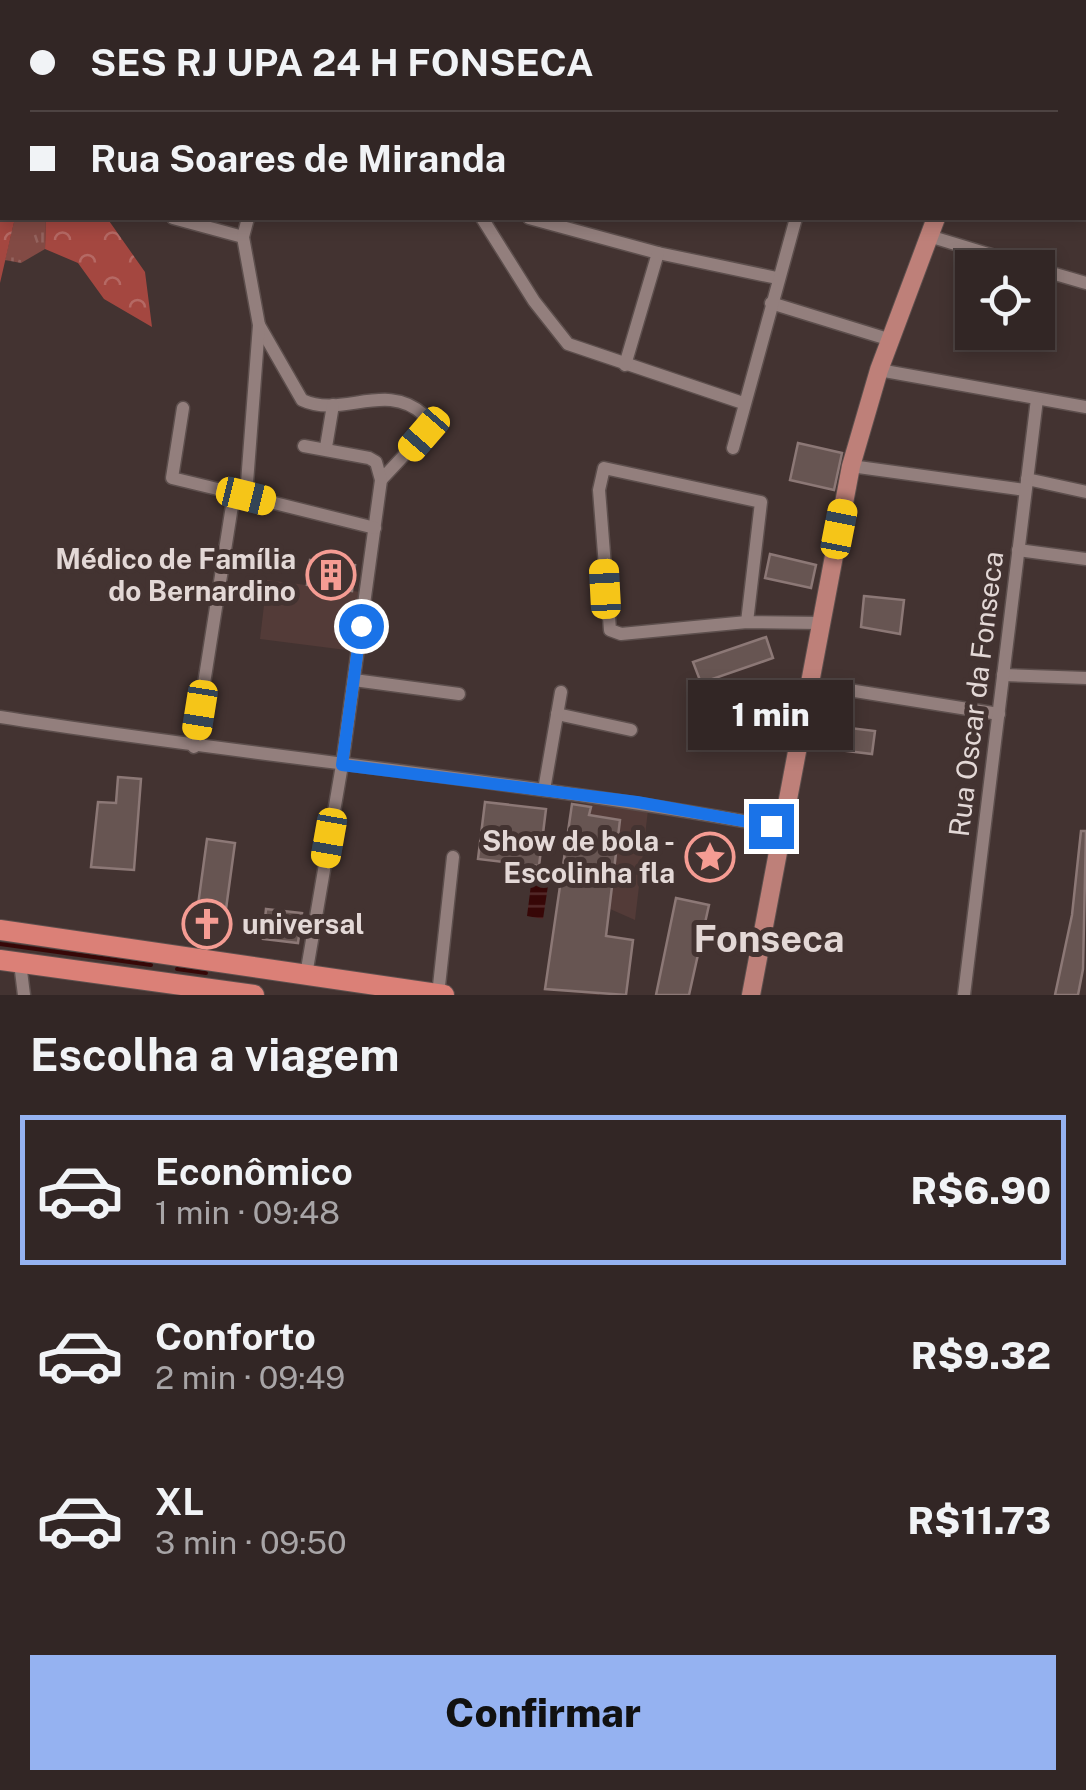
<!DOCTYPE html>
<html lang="pt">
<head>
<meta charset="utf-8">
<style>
  :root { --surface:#322625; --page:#3a2e2d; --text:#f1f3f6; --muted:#a8a5a7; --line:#4d4342; --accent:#95b2f1 }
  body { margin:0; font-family:"Public Sans",sans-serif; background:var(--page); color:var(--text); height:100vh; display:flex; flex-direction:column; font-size:38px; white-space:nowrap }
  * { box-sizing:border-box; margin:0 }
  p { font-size:32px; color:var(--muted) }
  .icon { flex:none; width:55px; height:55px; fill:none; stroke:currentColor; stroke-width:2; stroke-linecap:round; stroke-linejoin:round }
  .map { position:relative; height:995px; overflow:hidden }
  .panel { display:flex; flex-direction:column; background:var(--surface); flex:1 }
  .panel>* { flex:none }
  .hud { position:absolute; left:0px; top:0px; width:1088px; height:220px; box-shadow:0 5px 15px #0003,0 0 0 2px var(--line); display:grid; align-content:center; height:220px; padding:0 30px; background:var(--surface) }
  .controls { position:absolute; left:955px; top:250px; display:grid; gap:20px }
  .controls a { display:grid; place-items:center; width:100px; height:100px; border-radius:0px; background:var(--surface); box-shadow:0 5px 15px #0003,0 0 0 2px var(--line); font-size:50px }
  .end { position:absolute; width:45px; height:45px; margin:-22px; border:12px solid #1a73e8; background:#fff; box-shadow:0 0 0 5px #fff }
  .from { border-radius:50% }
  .bubble { position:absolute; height:70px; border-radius:0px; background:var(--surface); box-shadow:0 5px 15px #0003,0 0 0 2px var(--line); font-size:32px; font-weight:800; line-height:70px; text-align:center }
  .car { position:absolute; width:30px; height:60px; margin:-30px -15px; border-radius:12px; box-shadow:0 0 8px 2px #0007; background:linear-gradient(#f5c518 24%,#345 0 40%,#f5c518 0 76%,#345 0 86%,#f5c518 0) }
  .hud b { display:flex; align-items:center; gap:35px; height:95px; font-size:38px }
  .hud b+b { border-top:2px solid var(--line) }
  .hud i { width:25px; height:25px; background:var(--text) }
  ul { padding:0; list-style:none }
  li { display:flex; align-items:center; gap:30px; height:150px; margin:0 20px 15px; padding:0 10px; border:5px solid transparent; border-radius:0px }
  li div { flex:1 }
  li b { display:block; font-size:38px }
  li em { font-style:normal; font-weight:800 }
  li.on { border-color:var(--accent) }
  li>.icon { width:90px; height:90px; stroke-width:1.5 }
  h2 { padding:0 30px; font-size:45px; line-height:120px }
  .primary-button { display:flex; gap:20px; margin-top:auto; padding:20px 30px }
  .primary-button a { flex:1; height:115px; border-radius:0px; background:var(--accent); color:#111; font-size:40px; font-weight:800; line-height:115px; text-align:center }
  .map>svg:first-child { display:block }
  .built { fill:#533b38 }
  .grass { fill:url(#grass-tufts) }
  .forest { fill:url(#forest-crowns) }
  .water { fill:url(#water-rules) }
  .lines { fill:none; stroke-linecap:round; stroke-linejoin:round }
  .stream { stroke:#370707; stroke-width:4 }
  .building { fill:#675552; stroke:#8c7876; stroke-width:2.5 }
  .minor-casing { stroke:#5d4f4d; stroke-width:15 }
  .major-casing { stroke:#5d4f4d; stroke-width:20 }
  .highway-casing { stroke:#5d4f4d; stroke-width:22 }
  .minor { stroke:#937f7d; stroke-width:12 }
  .major { stroke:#be8079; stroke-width:18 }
  .highway { stroke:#db8077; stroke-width:20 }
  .route { stroke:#1a73e8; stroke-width:12 }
  .labels { text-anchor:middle; stroke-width:10; stroke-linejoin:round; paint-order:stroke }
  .poi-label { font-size:28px; font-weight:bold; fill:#e3d8d6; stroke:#433331; text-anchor:end }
  .street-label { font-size:28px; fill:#e3d8d6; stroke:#433331 }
  .district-label { font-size:38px; font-weight:bold; fill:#e3d8d6; stroke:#433331 }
</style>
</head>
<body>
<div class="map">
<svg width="1086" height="995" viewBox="0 0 1086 995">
  <defs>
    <pattern id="grass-tufts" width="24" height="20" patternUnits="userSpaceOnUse" patternTransform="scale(2.5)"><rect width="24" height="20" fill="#824a44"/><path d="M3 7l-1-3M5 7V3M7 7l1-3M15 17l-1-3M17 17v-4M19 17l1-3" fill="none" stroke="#94635e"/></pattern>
    <pattern id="forest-crowns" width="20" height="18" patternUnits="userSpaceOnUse" patternTransform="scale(2.5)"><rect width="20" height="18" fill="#a44740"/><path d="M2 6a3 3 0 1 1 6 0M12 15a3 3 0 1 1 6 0" fill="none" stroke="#b56964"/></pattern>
    <pattern id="water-rules" width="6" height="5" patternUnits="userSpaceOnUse" patternTransform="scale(2.5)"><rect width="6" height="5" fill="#370707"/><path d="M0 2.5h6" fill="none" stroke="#542a2a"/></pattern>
  </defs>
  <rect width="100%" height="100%" fill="#433331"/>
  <g class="built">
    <path d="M267 580 361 592 354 651 260 639Z"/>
    <path d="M572 803 648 810 635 920 610 909 599 995 545 989Z"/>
  </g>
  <g class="grass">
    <path d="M767 0H1002L1004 2H771Z"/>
    <path d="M15 218H46L45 249 21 263 5 260Z"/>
  </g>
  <g class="forest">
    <path d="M0 0H19L2 2V218H15L0 283Z"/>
    <path d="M46 218H107L145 272 152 327 104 299 78 263 45 249Z"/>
  </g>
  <path class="water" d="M532 877 549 879 543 919 527 916Z"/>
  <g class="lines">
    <g class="stream">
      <path d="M0 944 151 965"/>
      <path d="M177 969 206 973"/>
    </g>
  </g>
  <g class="building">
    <path d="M798 443 842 453 834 490 790 480Z"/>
    <path d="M770 554 816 565 811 588 765 578Z"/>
    <path d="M310 560 355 565 352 591 307 585Z"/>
    <path d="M864 596 904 600 900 634 861 627Z"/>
    <path d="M766 637 773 658 701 683 693 662Z"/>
    <path d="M777 694 785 720 755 729 747 703Z"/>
    <path d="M825 725 875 731 872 754 822 748Z"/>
    <path d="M118 777 141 779 134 870 91 867 98 802 116 803Z"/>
    <path d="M485 802 546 809 539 866 478 859Z"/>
    <path d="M572 804 591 807 589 815 620 820 606 936 633 940 626 995 545 989Z"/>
    <path d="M1081 831H1086L1083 969 1078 995H1055L1072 915Z"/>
    <path d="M207 839 235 843 223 931 195 927Z"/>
    <path d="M676 898 709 905 689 995H656Z"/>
    <path d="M266 909 302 913 298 943 263 939Z"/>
  </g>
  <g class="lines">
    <g class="minor-casing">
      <g id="minor">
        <path d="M117 0V2"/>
        <path d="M545 0 548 2"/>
        <path d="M498 2 501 0"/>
        <path d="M173 218 243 237"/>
        <path d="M482 218 534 301 568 344 743 403"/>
        <path d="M529 218 658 253 777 278"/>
        <path d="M929 236 1034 268"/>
        <path d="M1038 269 1086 283"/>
        <path d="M771 303 891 340"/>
        <path d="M259 325 302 400C342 419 386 380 424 415V434L381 480"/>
        <path d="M625 365 658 253"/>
        <path d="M879 370 1086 407"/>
        <path d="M183 408 172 478 234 493"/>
        <path d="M304 446 369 458 376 462 381 480 342 765 306 975"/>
        <path d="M326 447 333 405"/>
        <path d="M733 448 796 218"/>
        <path d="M851 466 1025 490"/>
        <path d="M1027 479 1086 492"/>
        <path d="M246 496 259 325 243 237 248 218"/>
        <path d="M1018 550 1086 559"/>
        <path d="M747 622 761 502 604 468 599 490 610 630 621 634 747 622 821 623"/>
        <path d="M1003 675 1086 678"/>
        <path d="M354 680 459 694"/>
        <path d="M811 684 999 714"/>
        <path d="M557 714 631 730"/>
        <path d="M0 717C260 758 523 780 782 828"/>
        <path d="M194 747 234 493 375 528"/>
        <path d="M544 790 561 692"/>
        <path d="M20 963 24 995"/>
        <path d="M438 995 453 857"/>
        <path d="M964 995 1037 399"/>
      </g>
    </g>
    <g class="major-casing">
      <g id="major">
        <path d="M1073 2 1075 0"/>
        <path d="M751 995 851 466 879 370 936 218"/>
      </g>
    </g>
    <g class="highway-casing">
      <g id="highway">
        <path d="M0 930 444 995"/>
        <path d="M0 960 254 995"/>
      </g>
    </g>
    <use href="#minor" class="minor"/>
    <use href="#major" class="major"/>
    <use href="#highway" class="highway"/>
  </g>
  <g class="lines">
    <path class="route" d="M361 626 342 765 637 802 771 826"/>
  </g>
  <defs>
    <g id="building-ring" transform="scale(2.5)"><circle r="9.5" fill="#433331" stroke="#f59c93" stroke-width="1.5"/><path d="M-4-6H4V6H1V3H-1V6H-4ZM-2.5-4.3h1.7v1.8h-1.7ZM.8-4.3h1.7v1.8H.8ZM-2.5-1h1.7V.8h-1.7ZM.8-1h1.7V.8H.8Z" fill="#f59c93"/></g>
    <g id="sight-ring" transform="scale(2.5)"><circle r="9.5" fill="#433331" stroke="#f59c93" stroke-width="1.5"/><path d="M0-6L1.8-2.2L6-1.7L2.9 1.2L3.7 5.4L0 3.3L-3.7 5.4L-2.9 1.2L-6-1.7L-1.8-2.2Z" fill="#f59c93"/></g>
    <g id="church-ring" transform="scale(2.5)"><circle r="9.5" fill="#433331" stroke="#f59c93" stroke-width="1.5"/><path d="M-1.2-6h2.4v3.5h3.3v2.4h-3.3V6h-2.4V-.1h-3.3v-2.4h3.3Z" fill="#f59c93"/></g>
  </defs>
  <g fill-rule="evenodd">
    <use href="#building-ring" x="331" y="575"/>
    <use href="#sight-ring" x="710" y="857"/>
    <use href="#church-ring" x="207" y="924"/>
  </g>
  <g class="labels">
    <g class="poi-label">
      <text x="296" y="569">Médico de Família<tspan x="296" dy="32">do Bernardino</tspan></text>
      <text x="675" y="851">Show de bola -<tspan x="675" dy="32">Escolinha fla</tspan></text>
      <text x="242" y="934" text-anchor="start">universal</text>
    </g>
    <g class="street-label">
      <text transform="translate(976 694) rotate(-83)" y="10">Rua Oscar da Fonseca</text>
    </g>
    <g class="district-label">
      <text x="769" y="952">Fonseca</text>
    </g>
  </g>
</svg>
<div class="controls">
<a><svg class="icon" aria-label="locate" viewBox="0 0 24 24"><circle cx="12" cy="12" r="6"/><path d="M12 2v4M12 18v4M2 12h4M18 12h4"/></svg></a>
</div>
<i class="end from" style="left:361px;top:626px"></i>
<i class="end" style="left:771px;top:826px"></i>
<div class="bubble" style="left:688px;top:680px;width:165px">1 min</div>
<i class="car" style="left:424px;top:434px;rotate:221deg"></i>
<i class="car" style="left:246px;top:496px;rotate:104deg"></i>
<i class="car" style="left:839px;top:529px;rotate:11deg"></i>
<i class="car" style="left:605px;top:589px;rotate:357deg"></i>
<i class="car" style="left:200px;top:710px;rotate:189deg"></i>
<i class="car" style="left:329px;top:838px;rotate:190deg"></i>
<div class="hud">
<b><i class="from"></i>SES RJ UPA 24 H FONSECA</b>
<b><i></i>Rua Soares de Miranda</b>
</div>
</div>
<section class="panel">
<h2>Escolha a viagem</h2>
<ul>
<li class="on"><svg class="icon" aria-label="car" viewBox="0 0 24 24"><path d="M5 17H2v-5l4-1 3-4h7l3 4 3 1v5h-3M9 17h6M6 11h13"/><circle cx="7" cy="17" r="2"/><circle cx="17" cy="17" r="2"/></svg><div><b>Econômico</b><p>1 min · 09:48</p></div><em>R$6.90</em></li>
<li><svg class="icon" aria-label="car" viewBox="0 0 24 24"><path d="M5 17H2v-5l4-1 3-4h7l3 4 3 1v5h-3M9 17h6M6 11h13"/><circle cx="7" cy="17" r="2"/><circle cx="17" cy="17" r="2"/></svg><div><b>Conforto</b><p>2 min · 09:49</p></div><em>R$9.32</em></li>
<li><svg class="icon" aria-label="car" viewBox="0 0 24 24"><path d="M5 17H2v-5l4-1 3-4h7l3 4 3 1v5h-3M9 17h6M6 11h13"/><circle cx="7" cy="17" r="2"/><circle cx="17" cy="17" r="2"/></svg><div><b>XL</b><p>3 min · 09:50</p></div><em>R$11.73</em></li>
</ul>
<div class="primary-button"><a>Confirmar</a></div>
</section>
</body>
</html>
